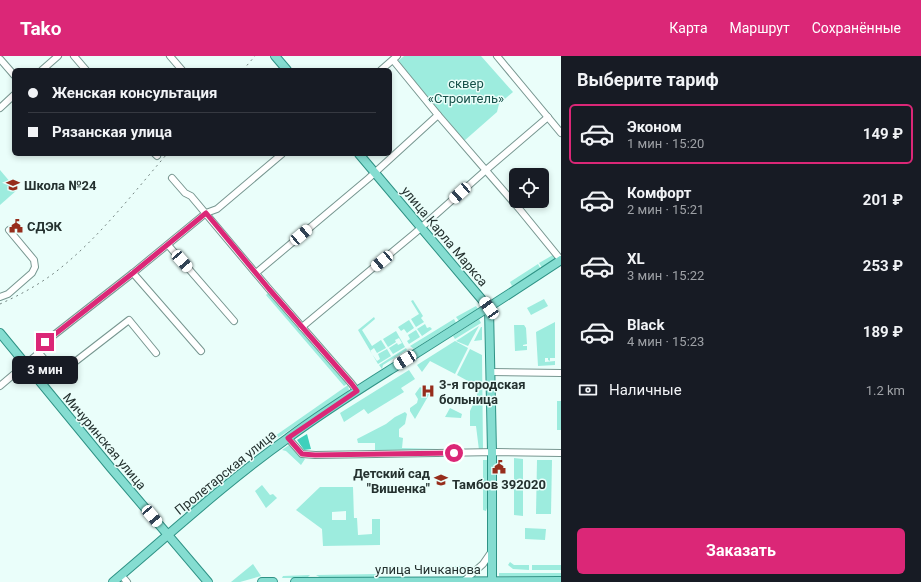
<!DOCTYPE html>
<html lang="ru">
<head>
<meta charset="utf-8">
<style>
  :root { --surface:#171b24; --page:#20242c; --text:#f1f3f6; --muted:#9ea1a6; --line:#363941; --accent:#db2777 }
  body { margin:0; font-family:Roboto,sans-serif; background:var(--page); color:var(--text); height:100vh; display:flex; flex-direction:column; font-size:15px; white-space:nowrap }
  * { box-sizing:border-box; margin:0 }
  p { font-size:13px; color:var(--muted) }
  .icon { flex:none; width:22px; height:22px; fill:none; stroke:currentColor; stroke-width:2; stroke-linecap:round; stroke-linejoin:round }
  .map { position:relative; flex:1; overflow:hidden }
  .panel { display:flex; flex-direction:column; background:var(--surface); width:360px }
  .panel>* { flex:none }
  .top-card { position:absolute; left:12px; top:12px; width:380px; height:88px; border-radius:6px; box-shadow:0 2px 6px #0003; display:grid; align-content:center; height:88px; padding:0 16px; background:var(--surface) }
  .buttons { position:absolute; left:509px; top:112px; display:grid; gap:8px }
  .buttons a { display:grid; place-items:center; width:40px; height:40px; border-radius:6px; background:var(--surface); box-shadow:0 2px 6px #0003; font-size:20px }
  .end { position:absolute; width:18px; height:18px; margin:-9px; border:5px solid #db2777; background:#fff; box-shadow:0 0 0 2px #fff }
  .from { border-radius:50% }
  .bubble { position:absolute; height:28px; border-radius:6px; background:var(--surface); box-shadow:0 2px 6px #0003; font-size:13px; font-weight:700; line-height:28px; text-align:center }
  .car { position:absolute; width:12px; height:24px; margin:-12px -6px; border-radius:5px; box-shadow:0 0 3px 1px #0007; background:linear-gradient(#fff 24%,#345 0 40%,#fff 0 76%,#345 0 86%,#fff 0) }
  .top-card b { display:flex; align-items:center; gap:14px; height:38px; font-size:15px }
  .top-card b+b { border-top:1px solid var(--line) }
  .top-card i { width:10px; height:10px; background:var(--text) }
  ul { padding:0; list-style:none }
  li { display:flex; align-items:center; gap:12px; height:60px; margin:0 8px 6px; padding:0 8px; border:2px solid transparent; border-radius:6px }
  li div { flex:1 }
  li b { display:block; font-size:15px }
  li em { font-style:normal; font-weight:700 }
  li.on { border-color:var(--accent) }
  li>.icon { width:36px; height:36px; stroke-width:1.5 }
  h2 { padding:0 16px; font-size:18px; line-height:48px }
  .pay { display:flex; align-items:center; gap:10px; height:44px; padding:0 16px; font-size:15px }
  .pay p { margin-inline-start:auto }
  .action { display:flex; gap:8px; margin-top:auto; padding:8px 16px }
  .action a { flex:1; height:46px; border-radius:6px; background:var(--accent); color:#fff; font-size:16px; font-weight:700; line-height:46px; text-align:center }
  header { display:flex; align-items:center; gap:24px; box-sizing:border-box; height:56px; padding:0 20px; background:var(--accent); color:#fff }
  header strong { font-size:19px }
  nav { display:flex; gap:22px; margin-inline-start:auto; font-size:14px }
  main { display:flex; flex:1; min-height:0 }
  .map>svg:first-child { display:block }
  .green { fill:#9decde; fill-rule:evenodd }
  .forest { fill:#3fd0bc }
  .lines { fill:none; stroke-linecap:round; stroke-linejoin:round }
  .minor-casing { stroke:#779690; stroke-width:8 }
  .major-casing { stroke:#2e9285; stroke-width:10 }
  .minor { stroke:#fff; stroke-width:6 }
  .major { stroke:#85ddd1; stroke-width:8 }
  .rail { stroke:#748481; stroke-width:1; stroke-dasharray:2 4; stroke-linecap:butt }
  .route { stroke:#db2777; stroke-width:5 }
  .labels { text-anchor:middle; stroke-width:3; stroke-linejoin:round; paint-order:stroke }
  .park-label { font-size:13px; fill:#17524a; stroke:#eafefa }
  .poi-label { font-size:13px; font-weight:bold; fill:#24312f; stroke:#eafefa; text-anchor:start }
  .street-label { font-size:13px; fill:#24312f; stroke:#eafefa }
</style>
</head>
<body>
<header>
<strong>Tako</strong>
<nav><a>Карта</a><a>Маршрут</a><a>Сохранённые</a></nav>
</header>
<main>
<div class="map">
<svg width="561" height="526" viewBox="0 0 561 526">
  <rect width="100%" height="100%" fill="#eafefa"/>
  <g class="green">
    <path d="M404 0H481L513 36 499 48 497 56 464 85 397 6Z"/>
    <path d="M0 114 17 134 0 149Z"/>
    <path d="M553 199 555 203 542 212 539 207Z"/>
    <path d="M538 208 541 213 512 230 510 226Z"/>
    <path d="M268 237 347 328 344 330 266 239Z"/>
    <path d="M544 243 548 250 531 259 527 252Z"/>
    <path d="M413 244 423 260 421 262 424 266 416 271 411 263 419 258 411 245Z"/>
    <path d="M476 250 478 253 459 265 456 261Z"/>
    <path d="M374 261 375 263 362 274 372 290 381 284 386 292 377 297 374 292 370 295 377 305 380 303 378 298 387 293 391 300 378 308 358 274Z"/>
    <path d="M454 263 456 267 452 270H450L414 293 410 290Z"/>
    <path d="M479 263 481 267 455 283 453 280Z"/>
    <path d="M409 264 414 272 407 277 404 273 401 275 398 271Z"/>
    <path d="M555 266V302H550V305L548 304V302H545V306L555 305V309L538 310 536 276Z"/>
    <path d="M425 268 427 272 430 271 432 273 422 280 417 273Z"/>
    <path d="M514 269H524L526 272 527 288 523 289V290H527V294L515 295Z"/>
    <path d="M479 270 468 290 456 285Z"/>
    <path d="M481 271H482V284L474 285Z"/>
    <path d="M416 274 420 281 409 288 407 285 410 283 408 279Z"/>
    <path d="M396 275 405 291 393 298 389 292 397 287 398 289 402 287 399 282 395 284 396 286 388 291 383 283Z"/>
    <path d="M455 285 468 292 455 318 430 305 422 316 417 309Z"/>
    <path d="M406 292 407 294 383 309 382 313 379 309Z"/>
    <path d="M470 293 482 299 483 394H479L476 370H470V355L477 340V330L457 319Z"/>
    <path d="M409 314 415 323 401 332 404 336 368 358 364 353 344 366 340 357Z"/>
    <path d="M348 329 349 334 347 336 264 391 262 389Z"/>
    <path d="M420 331 430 337 415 363 410 355V352L417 347 418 343 415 338Z"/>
    <rect x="557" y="345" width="4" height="29"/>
    <path d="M450 352 462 358 461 362 445 361Z"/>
    <path d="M405 356 407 358 405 368 399 373V381L403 382 402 392 439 393 438 394 375 395V387H358L357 383 386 368 395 361Z"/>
    <path d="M289 389 305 403 301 409 286 395 282 394Z"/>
    <path d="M514 402 523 403V460L514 459Z"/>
    <path d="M483 404H487V452L486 455 483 454Z"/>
    <path d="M537 404H552L551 458H536Z"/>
    <path d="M230 416 232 418 186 458 183 454Z"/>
    <path d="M262 429 270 439 273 438 277 442 266 452 255 435Z"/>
    <path d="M320 431H353L354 462H357L358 479 372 478V463H380V489L323 490 322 473 296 454ZM346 455V464H332V456Z"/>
    <path d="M525 472 546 473 545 484 525 483Z"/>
    <path d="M510 506 514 509H529V514L513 513 508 509Z"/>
    <path d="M253 508 261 520 240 526H231Z"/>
    <rect x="532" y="509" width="29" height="5"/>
    <rect x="382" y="510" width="15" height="4"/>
    <rect x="420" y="510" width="13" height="4"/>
    <rect x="438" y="510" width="31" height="4"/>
    <rect x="499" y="517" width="62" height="3"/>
    <path d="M377 518 373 522H321L316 519Z"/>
    <path d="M310 519 307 522H282L283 520Z"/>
  </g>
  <path class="forest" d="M307 378 311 393 304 394 297 384Z"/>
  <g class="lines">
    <g class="minor-casing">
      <g id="minor">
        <path d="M74 0 86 14"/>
        <path d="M170 0 182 14"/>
        <path d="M497 0 561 77"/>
        <path d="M0 3 14 19"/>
        <path d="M393 4 438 59 521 155 561 204"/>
        <path d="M42 14 58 0"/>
        <path d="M381 14 397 0"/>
        <path d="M0 52 14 39"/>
        <path d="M155 98 157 100"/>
        <path d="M172 122 185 137 191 140 269 233 351 327 357 335"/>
        <path d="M168 189 234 265"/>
        <path d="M133 217 201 295"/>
        <path d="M256 217 369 122 438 59"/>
        <path d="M0 241 8 238 32 217 35 211 34 204 9 174"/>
        <path d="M302 271 415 177 486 114 548 61"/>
        <path d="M39 297 58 319 129 264 156 297"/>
        <path d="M490 316 561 317"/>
        <path d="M0 330 39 297 45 286 133 217 206 157 217 153 282 98"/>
        <path d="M288 382 302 398 315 399 497 396 561 397"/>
        <path d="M121 519 127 526"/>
        <path d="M464 525 483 508 492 495"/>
      </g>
    </g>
    <g class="major-casing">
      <g id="major">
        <path d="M275 0 287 14"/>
        <path d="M359 98 489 252 492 396V526"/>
        <path d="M0 277 111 412 208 526"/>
        <path d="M113 526C171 477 226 426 288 382 324 355 363 331 401 307 455 273 508 239 561 204"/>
        <path d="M262 526H273"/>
        <path d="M295 526 561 525"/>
      </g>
    </g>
    <use href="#minor" class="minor"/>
    <use href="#major" class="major"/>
    <g class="rail">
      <path d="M243 14 255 0"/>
      <path d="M0 248C22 238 44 226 63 210 102 178 134 136 167 98"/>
    </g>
  </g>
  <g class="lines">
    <path class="route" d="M45 286 133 217 206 157 269 233 351 327 357 335 288 382 302 398 315 399 454 397"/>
  </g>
  <defs>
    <g id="school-bare" transform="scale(1.08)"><path d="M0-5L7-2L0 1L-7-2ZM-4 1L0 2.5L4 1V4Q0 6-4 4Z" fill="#962d1c" stroke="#eafefa" stroke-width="2.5" paint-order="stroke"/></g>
    <g id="civic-bare" transform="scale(1.08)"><path d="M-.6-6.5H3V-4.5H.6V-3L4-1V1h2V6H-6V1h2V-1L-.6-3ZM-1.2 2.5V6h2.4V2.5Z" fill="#962d1c" stroke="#eafefa" stroke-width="2.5" paint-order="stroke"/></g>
    <g id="hospital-bare" transform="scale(1.08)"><path d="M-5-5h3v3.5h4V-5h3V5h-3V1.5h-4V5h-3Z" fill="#962d1c" stroke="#eafefa" stroke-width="2.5" paint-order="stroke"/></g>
  </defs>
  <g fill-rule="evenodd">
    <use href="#school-bare" x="13" y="129"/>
    <use href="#civic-bare" x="16" y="170"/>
    <use href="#hospital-bare" x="428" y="335"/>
    <use href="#civic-bare" x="499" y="411"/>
    <use href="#school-bare" x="441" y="424"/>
  </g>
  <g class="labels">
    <g class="park-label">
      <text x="466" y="32">сквер<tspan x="466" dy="15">«Строитель»</tspan></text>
    </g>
    <g class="poi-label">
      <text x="24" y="134">Школа №24</text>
      <text x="27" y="175">СДЭК</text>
      <text x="439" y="333">3-я городская<tspan x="439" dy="15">больница</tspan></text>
      <text x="430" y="422" text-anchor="end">Детский сад<tspan x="430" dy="15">"Вишенка"</tspan></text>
      <text x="499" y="433" text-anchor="middle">Тамбов 392020</text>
    </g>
    <g class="street-label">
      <text transform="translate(445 180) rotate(50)" y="5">улица Карла Маркса</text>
      <text transform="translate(105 385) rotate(50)" y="5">Мичуринская улица</text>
      <text transform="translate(225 416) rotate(-39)" y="5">Пролетарская улица</text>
      <text x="428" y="518">улица Чичканова</text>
    </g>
  </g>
</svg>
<div class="buttons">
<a><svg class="icon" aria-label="locate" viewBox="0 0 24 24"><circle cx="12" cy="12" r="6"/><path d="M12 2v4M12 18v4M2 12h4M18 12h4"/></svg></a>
</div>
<i class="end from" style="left:454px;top:397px"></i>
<i class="end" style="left:45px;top:286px"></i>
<div class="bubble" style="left:12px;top:300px;width:66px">3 мин</div>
<i class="car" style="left:460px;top:137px;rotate:228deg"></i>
<i class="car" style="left:301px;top:179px;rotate:50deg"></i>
<i class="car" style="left:182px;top:205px;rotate:139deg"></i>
<i class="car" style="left:382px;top:205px;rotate:230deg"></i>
<i class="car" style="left:489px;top:252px;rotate:325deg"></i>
<i class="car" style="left:405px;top:304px;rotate:238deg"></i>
<i class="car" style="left:152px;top:460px;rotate:140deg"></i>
<div class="top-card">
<b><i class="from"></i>Женская консультация</b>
<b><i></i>Рязанская улица</b>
</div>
</div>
<section class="panel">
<h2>Выберите тариф</h2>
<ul>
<li class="on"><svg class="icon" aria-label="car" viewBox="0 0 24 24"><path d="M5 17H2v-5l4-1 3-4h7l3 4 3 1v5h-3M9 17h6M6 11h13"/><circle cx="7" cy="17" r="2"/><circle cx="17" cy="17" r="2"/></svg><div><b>Эконом</b><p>1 мин · 15:20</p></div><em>149 ₽</em></li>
<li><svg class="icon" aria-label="car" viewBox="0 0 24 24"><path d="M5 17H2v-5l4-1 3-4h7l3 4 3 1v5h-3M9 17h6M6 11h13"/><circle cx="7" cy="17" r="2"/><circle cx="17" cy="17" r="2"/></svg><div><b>Комфорт</b><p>2 мин · 15:21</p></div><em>201 ₽</em></li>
<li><svg class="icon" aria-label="car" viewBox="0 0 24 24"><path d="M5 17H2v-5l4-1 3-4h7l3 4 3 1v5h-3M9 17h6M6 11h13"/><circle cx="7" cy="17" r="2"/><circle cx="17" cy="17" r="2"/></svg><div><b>XL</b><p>3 мин · 15:22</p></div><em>253 ₽</em></li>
<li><svg class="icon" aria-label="car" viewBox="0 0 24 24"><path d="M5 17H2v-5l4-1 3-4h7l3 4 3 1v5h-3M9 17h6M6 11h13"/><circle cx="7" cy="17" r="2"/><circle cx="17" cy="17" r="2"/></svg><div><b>Black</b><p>4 мин · 15:23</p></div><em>189 ₽</em></li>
</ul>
<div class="pay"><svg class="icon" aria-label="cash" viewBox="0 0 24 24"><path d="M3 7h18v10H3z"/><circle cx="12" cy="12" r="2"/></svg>Наличные<p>1.2 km</p></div>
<div class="action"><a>Заказать</a></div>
</section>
</main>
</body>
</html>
